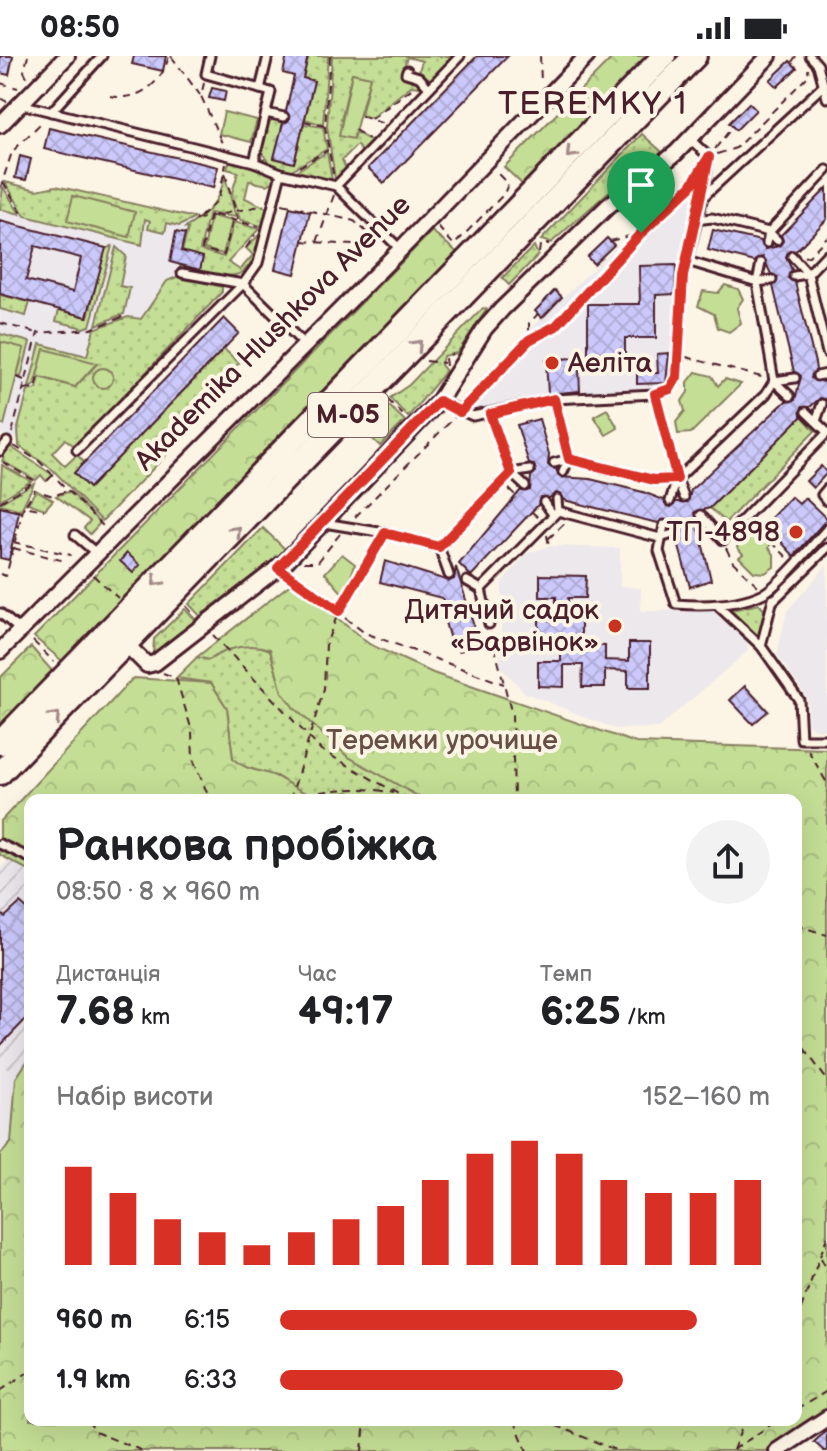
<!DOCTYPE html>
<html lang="uk">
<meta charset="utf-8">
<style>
:root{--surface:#fff;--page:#f2f2f2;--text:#202124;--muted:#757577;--accent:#d93025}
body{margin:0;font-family:"Balsamiq Sans",sans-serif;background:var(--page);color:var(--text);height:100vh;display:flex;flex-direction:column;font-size:30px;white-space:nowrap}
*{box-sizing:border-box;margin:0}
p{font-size:26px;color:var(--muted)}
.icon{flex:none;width:44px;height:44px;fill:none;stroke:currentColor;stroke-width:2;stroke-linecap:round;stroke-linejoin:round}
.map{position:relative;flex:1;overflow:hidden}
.side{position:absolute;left:24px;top:738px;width:778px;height:632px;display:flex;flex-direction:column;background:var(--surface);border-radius:16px;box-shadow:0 8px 32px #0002}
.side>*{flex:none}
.pin{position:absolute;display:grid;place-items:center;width:68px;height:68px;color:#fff;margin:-82px -34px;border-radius:50% 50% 50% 0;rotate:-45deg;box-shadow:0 0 8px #0007}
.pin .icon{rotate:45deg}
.round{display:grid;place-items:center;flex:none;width:84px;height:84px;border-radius:42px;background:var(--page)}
.overview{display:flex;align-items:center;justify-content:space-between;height:136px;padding:0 32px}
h1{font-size:44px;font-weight:800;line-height:60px}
.figures{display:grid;grid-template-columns:repeat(3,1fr);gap:12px;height:136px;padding:8px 32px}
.figures div{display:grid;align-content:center}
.figures b{font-size:40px;font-weight:800}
.figures small{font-size:22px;font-weight:400}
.figures p{font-size:22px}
.chart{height:224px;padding:16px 32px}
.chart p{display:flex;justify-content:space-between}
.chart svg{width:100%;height:144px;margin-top:8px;stroke:var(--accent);stroke-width:6}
ul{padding:0 32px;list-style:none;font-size:26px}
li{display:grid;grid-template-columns:128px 96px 1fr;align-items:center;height:60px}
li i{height:20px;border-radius:10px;background:var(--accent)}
.status{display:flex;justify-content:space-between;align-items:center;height:56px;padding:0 40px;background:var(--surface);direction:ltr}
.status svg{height:22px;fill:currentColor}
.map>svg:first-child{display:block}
.built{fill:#ede8ec}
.industrial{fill:url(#industrial-furrows)}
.grass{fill:url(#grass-dots);stroke:#877e60;stroke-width:2}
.forest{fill:url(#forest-crowns);stroke:#877e60;stroke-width:2}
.park{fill:#c4de95;stroke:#877e60;stroke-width:2}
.building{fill:url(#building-cross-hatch);stroke:#4a1f2b;stroke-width:2;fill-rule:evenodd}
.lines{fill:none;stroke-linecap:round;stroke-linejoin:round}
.service-casing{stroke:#4a1f2b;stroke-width:13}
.minor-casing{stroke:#4a1f2b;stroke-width:20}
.trunk-casing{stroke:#4a1f2b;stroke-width:28}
.path{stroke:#4a1f2b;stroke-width:2;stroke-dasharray:8 6;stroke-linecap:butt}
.service{stroke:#fcf5e5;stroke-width:7}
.minor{stroke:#fcf5e5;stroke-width:14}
.trunk{stroke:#fcf5e5;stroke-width:22}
.oneway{stroke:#a38a88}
.route-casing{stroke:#fff;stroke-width:16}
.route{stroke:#d93025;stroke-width:10}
.poi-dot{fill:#c8321e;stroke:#fcf5e5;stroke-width:3}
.labels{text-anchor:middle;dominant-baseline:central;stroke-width:8;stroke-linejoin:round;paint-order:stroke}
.shield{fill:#fcf5e5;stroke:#7f5f63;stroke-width:2}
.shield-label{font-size:26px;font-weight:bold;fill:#4a1f2b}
.street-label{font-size:28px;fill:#4a1f2b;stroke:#fcf5e5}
.poi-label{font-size:28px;fill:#4a1f2b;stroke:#fcf5e5;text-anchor:end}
.park-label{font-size:28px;fill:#684f46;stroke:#fcf5e5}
.quarter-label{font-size:32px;letter-spacing:2px;fill:#4a1f2b;stroke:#fcf5e5}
</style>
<div class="status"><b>08:50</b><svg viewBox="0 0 49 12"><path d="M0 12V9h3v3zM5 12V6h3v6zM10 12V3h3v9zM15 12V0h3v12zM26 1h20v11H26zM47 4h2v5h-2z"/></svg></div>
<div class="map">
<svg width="827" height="1395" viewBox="0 0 827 1395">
<defs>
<pattern id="industrial-furrows" width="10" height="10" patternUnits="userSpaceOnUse" patternTransform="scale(2)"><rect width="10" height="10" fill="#ede8ec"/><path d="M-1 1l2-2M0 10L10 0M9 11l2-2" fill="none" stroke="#cdc7cb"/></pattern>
<pattern id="grass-dots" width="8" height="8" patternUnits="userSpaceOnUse" patternTransform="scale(2)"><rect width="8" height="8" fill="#c4de95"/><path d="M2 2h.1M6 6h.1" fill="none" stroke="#aabe81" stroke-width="1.8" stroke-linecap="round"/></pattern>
<pattern id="forest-crowns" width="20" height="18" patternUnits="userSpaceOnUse" patternTransform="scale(2)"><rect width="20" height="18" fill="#c4de95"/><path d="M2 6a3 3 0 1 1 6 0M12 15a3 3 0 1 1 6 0" fill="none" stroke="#aabe81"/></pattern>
<pattern id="building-cross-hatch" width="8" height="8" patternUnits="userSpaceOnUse" patternTransform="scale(2)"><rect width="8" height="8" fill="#cbc9fb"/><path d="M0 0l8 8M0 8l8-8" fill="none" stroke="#b0acd7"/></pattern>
</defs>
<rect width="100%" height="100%" fill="#fcf5e5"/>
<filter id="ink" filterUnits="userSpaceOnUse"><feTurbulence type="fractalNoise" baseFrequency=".0125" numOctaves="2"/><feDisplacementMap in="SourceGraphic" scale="16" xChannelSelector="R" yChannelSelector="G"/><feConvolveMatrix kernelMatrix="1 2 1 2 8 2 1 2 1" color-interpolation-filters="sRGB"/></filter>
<g filter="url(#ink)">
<g class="built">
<polygon points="0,124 37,134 56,130 195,162 178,235 27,385 0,378"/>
<polygon points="693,136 681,322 668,339 560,346 478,365 463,360 527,291 526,277 618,189 644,179"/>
<polygon points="549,490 620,492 620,530 641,532 641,555 712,554 747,586 748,595 658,672 615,673 525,637 500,610 502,526 528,497"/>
<polygon points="827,509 827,674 814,673 808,668 807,642 777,598 787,555"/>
<polygon points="0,1007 16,1022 11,1087 0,1099"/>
</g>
<polygon class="industrial" points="9,804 30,815 30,1001 16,1022 0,1007 0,813"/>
<g class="grass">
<polygon points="308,0 328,0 323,69 305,63 314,25 303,22"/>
<polygon points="332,0 454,0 456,1 431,24 419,15 422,5 407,1 402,18 417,23 420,31 411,30 371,62 361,59 370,21 352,17 341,64 353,83 355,76 373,86 362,97 357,89 342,104 347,115 335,123 327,70"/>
<polygon points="273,62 284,63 274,102 294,107 304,68 323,71 327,93 290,115 269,107 261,95 267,68"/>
<polygon points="642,78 662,96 631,119 626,115 615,118 614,131 551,187 541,184"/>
<polygon points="327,96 332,124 295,116"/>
<polygon points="230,103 276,118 275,125 267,129 249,125 245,142 267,152 265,171 240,164 232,137 238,116 227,113"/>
<path d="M225 121 236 161 209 157 200 194 224 201 234 166 259 173 228 206 240 214 253 199 246 192 264 174C247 235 233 220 181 212L179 207 188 173 185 172C208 158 218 147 225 121Z"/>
<polygon points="5,126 37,134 56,130 195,162 179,170 167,167 165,176 148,172 150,165 145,163 142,189 25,160"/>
<polygon points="3,131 20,158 0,153"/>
<polygon points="112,190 90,270 83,272 56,265 59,254 88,261 105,193"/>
<polygon points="534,190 538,199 509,229 502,222"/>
<polygon points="116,191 126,200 120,230 130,232 124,258 96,269"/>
<polygon points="179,220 222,231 222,236 79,387 73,389 65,383 52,397 65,410 77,399 84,406 74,417 89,432 224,293 239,307 235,311 244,319 102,465 53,414 19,390 18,372 28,335 37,333 40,321 75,331 97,308 44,294 34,330 29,331 40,288 87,300 94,273 128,261 141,263 167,225"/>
<polygon points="0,239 30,246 26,260 0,253"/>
<polygon points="483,252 487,253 457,297 443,300 441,309 446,315 408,361 390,342 409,329"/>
<polygon points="0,278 30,286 21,321 17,320 24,292 0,288"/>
<polygon points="385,346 405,365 380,390 360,371"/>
<polygon points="802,360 815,375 726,466 710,452"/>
<polygon points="8,389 53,419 46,425 41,419 36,424 2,405"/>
<polygon points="2,409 31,425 0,444"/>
<polygon points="34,427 21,454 0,448 0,447"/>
<polygon points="36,434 53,444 45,453 28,447"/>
<polygon points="70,435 100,467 90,478 84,472 90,465 56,440"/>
<polygon points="263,472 286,494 200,560 189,548"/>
<polygon points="759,548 766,556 759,584 727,555"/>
<polygon points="185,553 196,564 153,598 154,583"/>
<polygon points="255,588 270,594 282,636 347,700 425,744 367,744 348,736 322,741 298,735 276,720 244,713 233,703 227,652 211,627 176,622 197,601 209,604 224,594"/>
</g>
<g class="forest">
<polygon points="614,0 651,0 523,129 504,111"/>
<polygon points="432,175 459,198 62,605 34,581"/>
<path d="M293 526 369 588 433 617 636 687 827 693V1366L791 1395H0V1099L11 1087 16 1022 30 1001V1364H796V744H425L347 700 294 652 282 636 270 593C248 586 228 591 209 604L197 601Z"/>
<polygon points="31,591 53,616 0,671 0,622"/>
<path d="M133 622 211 627 227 652 233 703C248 716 262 713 279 722 292 729 302 738 318 740 339 744 341 733 367 744H30V815L0 799V766Z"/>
</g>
<g class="park">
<polygon points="352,17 370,21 353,83 339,80"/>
<polygon points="224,56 257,64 251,86 219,78"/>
<polygon points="73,140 135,156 129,181 67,165"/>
<polygon points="211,160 232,165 223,198 204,193"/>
<polygon points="725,229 738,233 743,243 737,252 741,267 729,276 718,272 714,258 698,250 703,235 718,237"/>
<polygon points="1,286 24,292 4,369 0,368"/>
<polygon points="44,293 97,307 75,331 37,320"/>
<circle cx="103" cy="322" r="10"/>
<polygon points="696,316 712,320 718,330 725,323 741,328 691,377 678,378 676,366 685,355 682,345 688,336 688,326"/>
<polygon points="607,353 618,372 606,379 594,360"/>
<polygon points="752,472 771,486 769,492 774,498 774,511 765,517 754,516 739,501 743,498 737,491 738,481"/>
<polygon points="342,498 355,508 345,540 325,517"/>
</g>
<g class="building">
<polygon points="0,0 13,0 9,19 0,17"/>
<polygon points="134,0 166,0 163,15 132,8"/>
<polygon points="287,0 308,0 303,22 314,25 294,107 274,102 283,67 290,62 286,55 294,20 283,17"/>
<polygon points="477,0 508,0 384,127 368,112"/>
<polygon points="790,5 797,12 777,31 770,24"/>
<polygon points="212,32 226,35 224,45 209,42"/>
<polygon points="749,47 756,54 736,74 729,67"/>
<polygon points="49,72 218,111 213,132 44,93"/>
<polygon points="20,100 31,103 26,124 15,122"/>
<polygon points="827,132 827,163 796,195 790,194 786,201 792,214 788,222 795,226 815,307 816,314 811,322 827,327 827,344 820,342 810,351 802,351 801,361 710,452 695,456 711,524 690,531 677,483 679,475 668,464 658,467 637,462 564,444 557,437 549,442 540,441 538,449 471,520 459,508 520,435 530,434 531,420 536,416 534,409 529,408 517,369 539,363 549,398 548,409 556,413 560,421 590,423 643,436 664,444 671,451 676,446 688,446 691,434 786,345 795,344 801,320 794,316 773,230 778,221 771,218 763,201 755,206 708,194 713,174 761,185 765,193 779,190 783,185 781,179"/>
<polygon points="290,151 310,156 295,218 275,213"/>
<path d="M0 165 106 192 87 261 0 238ZM35 190 81 202 73 236 26 224Z"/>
<polygon points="176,176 185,178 181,195 203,201 200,214 170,206"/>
<polygon points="607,182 614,189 594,208 587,201"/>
<polygon points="676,209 675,238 656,239 656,282 625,282 625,313 579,313 580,335 548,338 546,304 588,301 588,248 640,248 639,210"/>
<polygon points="555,234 562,241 542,262 535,255"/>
<polygon points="224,262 239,277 89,432 74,417"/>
<polygon points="669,297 666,327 637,328 637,317 658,317 657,298"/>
<polygon points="821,410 827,417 813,432 806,425"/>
<polygon points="791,441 799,448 805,442 827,463 794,500 765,468"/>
<polygon points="0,451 19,456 9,504 0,502"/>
<polygon points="127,497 140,509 133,517 120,505"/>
<polygon points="385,505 449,525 454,523 456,511 475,574 474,591 459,595 457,589 452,591 443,559 449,558 442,542 380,526"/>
<polygon points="540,519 586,520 585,542 568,542 567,565 581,565 581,589 605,590 605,604 629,605 629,587 650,587 650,632 628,632 628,615 605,614 605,631 582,631 583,609 564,609 564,631 538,630 538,605 561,605 561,586 539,586 539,564 556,564 556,541 540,541"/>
<polygon points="745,630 768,655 753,668 730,644"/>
<polygon points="20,847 30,856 30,959 0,990 0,857 5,861"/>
<polygon points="827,1374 827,1395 824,1395 814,1386"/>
</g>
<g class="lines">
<defs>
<g id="service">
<polyline points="210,0 206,18 271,36 254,106 281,117 336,130 400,193"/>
<polyline points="810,0 818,9 827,42"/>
<polyline points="407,14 406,17 419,21 429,32"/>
<polyline points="260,33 268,0"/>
<polyline points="20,48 254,106"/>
<polyline points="51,56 102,0"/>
<polyline points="266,57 284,61"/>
<polyline points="690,83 709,101 703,141"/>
<polyline points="336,130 460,0"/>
<polyline points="695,164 712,162 769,176 827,114"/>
<polyline points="767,187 769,176 777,184"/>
<polyline points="827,198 808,218 827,297"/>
<polyline points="792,200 808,218"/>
<polyline points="761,207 757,226 772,224"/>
<polyline points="182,217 243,228 258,207 281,117"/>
<polyline points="794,220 808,218"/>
<polyline points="817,320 827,318"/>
<polyline points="774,325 790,340"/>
<polyline points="774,325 795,322"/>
<polyline points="554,343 569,403 654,424 677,423 684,441"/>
<polyline points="439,345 473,360 554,343 655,338 670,333 677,321 683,220 703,141 824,29"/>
<polyline points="806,356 827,376"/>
<polyline points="816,365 822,348"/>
<polyline points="77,394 243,228 305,289"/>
<polyline points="0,395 7,386"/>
<polyline points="554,407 569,403"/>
<polyline points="563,416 569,403"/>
<polyline points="511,417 530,414"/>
<polyline points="511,417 525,430"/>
<polyline points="827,433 822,439 827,445"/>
<polyline points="670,445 677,423 766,338 774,325 757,226 687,205"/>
<polyline points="544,446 552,457"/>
<polyline points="558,455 660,482 673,478"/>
<polyline points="701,459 723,484 827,377"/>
<polyline points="324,467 385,477 439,491 511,417 490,358"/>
<path d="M664 469 659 495 676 548C703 550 738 550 764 537 780 529 813 488 827 473"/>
<polyline points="75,479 96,497"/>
<polyline points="439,491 449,519"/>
<polyline points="467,525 481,533"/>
<polyline points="774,544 827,492"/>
<polyline points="717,549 761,590 799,644 801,683 827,683"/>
<polyline points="0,557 20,574"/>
<polyline points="489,568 481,533 558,455 557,443"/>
<polyline points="761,590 773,543"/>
<polyline points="0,788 30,802"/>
</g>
<g id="minor">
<polyline points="0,69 67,0"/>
<polyline points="126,588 147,609 155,607 285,506 439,345 485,272 502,253 608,150 676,97 769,0"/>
<polyline points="0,595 401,193 587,0"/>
<polyline points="777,1395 827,1362"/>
</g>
<g id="trunk">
<polyline points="0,687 664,0"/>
<polyline points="0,717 695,0"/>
</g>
</defs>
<use href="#service" class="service-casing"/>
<use href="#minor" class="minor-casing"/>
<use href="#trunk" class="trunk-casing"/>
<g class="path">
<polyline points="28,0 24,15 28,23"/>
<polyline points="171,0 200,39"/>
<polyline points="330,0 325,71 333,118"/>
<polyline points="540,0 541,27"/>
<polyline points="792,6 796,0"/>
<polyline points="0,27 18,32"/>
<polyline points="204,27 201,40 222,87"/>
<path d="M110 40C138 46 162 28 169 0"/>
<polyline points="0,42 7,46"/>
<polyline points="361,60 384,68"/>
<polyline points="371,63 414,31"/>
<polyline points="304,65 324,70"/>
<polyline points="355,74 369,83"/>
<polyline points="715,93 733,70"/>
<polyline points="717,98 736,92 809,19 808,13"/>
<polyline points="299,111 328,94"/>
<polyline points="225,117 238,164"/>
<polyline points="3,126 23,159"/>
<polyline points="0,133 12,96 43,65"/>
<polyline points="282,148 354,165 381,188"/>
<polyline points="210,159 202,193 224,199 233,164"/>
<polyline points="215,159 259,171"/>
<polyline points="200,161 218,144 226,108"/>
<polyline points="195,164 264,149"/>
<polyline points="438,171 454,189 504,138 508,128 495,115"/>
<polyline points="303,185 364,190 370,194"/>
<polyline points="610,185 641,177 696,121"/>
<polyline points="317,186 334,139"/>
<polyline points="246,192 255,179"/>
<polyline points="539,197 540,189 549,188"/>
<polyline points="804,201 809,200 827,181"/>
<polyline points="0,267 37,277"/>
<polyline points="530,284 556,270 640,178"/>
<polyline points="686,301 765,322"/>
<polyline points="426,305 444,307"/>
<polyline points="446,310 445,302 452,298"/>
<polyline points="17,321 24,324"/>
<polyline points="24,333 36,332 39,320"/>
<polyline points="387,343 405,361"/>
<polyline points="658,347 675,414"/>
<polyline points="468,348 529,284 529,267 538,258"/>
<polyline points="12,377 38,277 91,273 125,260"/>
<polyline points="14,390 39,405 104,471"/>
<polyline points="47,425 54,418"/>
<polyline points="509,433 516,440"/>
<polyline points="44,437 53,440 69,434"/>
<polyline points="0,446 35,425 1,405"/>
<polyline points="26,448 35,433"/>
<polyline points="0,450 21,456"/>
<polyline points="532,456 540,463"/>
<polyline points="355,461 455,361"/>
<polyline points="749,470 757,472 787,501"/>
<polyline points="547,479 549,490"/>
<polyline points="548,483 564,468"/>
<polyline points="13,486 71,499"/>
<polyline points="13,492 65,505"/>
<polyline points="726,492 733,506 758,530"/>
<polyline points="304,506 318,506 340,478"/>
<polyline points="0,518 6,520 24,450 44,454"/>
<polyline points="93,519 118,542"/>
<polyline points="289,520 365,577 504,628"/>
<polyline points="186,550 195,560"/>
<polyline points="491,577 512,659 514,744"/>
<polyline points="213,579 321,694 409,744"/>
<polyline points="33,585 54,606"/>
<polyline points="163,617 176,622 192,675 193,703 210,744"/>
<polyline points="808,694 827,727"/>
<path d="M279 744C316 736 355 728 393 737"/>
<polyline points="290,744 324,633 326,588 339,555 381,484"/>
<polyline points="796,869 827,879"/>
<polyline points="796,981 827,1024"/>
<polyline points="821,1202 827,1214"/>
<polyline points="796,1266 827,1181"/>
<polyline points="0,1335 30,1315"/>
<polyline points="796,1354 827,1335"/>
<polyline points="88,1364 95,1376 143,1395"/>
<polyline points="514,1364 527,1395"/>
<polyline points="542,1364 618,1395"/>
<polyline points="733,1394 778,1364"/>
<polyline points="733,1394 745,1364"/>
<polyline points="362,1395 365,1364"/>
</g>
<use href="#service" class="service"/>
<use href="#minor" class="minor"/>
<use href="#trunk" class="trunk"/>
</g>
<defs><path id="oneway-chevron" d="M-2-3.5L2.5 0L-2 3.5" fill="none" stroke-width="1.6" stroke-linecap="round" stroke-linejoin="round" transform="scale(2)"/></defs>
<g class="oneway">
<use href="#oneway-chevron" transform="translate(571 97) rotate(134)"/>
<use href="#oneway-chevron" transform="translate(417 289) rotate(-46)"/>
<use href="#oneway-chevron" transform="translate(236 475) rotate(-46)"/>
<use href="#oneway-chevron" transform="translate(157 525) rotate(134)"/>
<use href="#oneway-chevron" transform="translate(55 661) rotate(-46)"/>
</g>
</g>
<g class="lines" filter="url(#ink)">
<defs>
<polygon id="route" points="709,101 683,220 677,321 670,333 655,338 677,423 654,424 569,403 554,343 490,358 511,417 439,491 385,477 339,555 278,512 439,345 460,356 529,284 556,270 641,177 691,130"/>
</defs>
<use href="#route" class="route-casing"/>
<use href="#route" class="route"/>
</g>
<g class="poi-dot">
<circle cx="552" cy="307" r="8"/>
<circle cx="796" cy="476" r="8"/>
<circle cx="615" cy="570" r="8"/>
</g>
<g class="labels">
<rect class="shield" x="308" y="337" width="80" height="44" rx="6"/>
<g class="shield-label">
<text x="348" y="359">М-05</text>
</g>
<g class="street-label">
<text transform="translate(273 277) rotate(-45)">Akademika Hlushkova Avenue</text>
</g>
<g class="poi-label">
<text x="568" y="307" text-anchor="start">Аеліта</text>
<text x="780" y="476">ТП-4898</text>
<text x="599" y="554">Дитячий садок<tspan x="599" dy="32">«Барвінок»</tspan></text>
</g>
<g class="park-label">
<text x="442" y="684">Теремки урочище</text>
</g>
<g class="quarter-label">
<text x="593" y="48">TEREMKY 1</text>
</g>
</g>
</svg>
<div class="pin" style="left:641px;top:177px;background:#1e9e55"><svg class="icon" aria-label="arrive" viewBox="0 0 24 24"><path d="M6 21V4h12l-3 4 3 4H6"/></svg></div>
<section class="side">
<div class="overview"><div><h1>Ранкова пробіжка</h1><p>08:50 · 8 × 960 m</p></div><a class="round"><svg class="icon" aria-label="share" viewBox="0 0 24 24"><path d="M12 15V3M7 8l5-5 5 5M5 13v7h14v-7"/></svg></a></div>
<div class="figures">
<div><p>Дистанція</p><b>7.68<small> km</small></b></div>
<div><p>Час</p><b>49:17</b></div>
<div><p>Темп</p><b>6:25<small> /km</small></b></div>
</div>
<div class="chart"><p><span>Набір висоти</span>152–160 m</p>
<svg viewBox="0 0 160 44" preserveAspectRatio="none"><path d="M5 44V14M15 44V22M25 44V30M35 44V34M45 44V38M55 44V34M65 44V30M75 44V26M85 44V18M95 44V10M105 44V6M115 44V10M125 44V18M135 44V22M145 44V22M155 44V18"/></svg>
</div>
<ul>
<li><b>960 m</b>6:15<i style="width:85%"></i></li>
<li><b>1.9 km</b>6:33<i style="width:70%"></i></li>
</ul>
</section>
</div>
